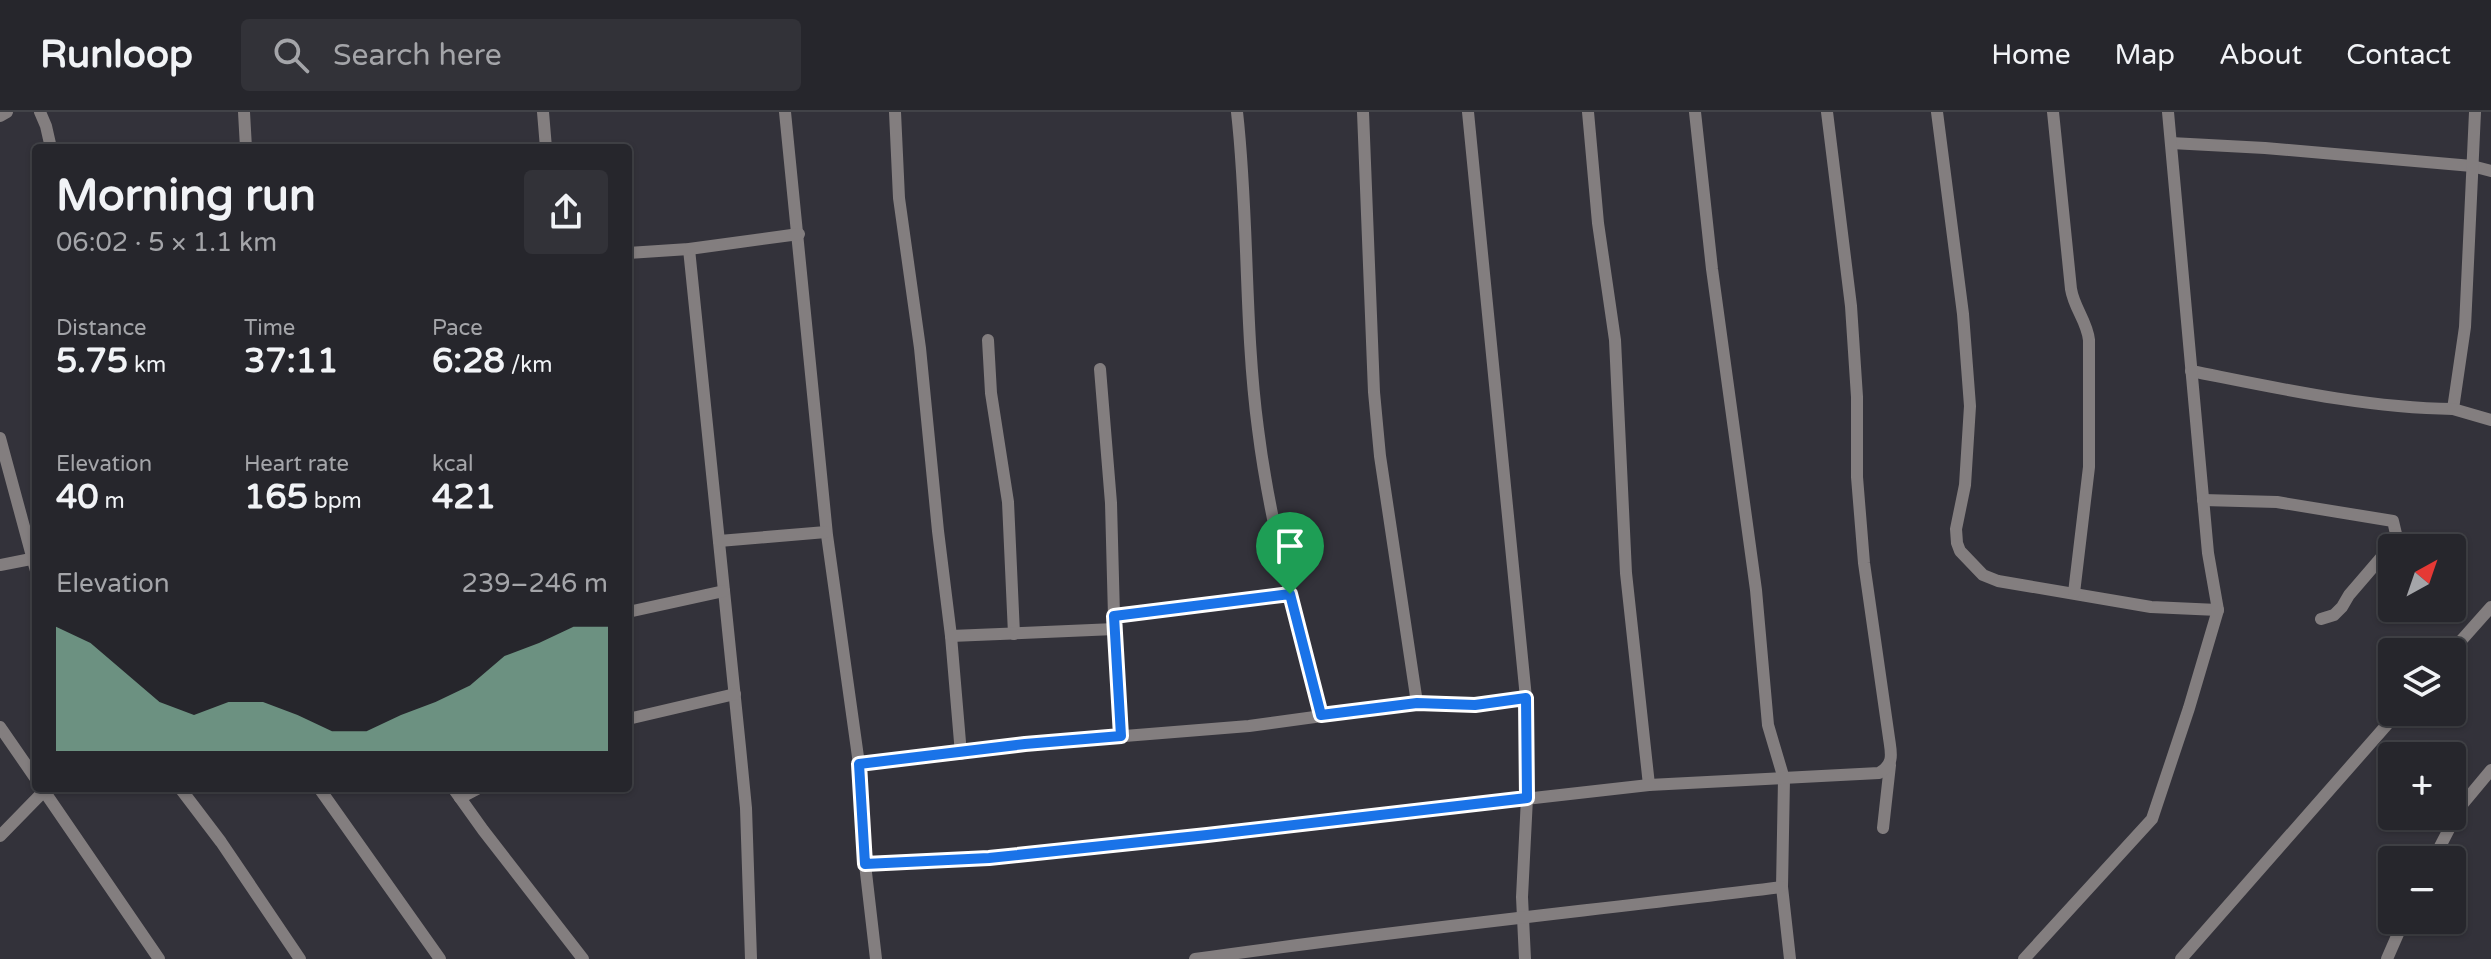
<!DOCTYPE html>
<meta charset="utf-8">
<style>
:root{--surface:#26262c;--page:#323238;--text:#f1f3f6;--muted:#a4a5a9;--line:#424348;--accent:#8abfa5}
body{margin:0;font-family:"Varela Round",sans-serif;background:var(--page);color:var(--text);height:100vh;display:flex;flex-direction:column;font-size:30px;white-space:nowrap}
*{box-sizing:border-box;margin:0}
p{font-size:26px;color:var(--muted)}
.icon{flex:none;width:44px;height:44px;fill:none;stroke:currentColor;stroke-width:2;stroke-linecap:round;stroke-linejoin:round}
.map{position:relative;flex:1;overflow:hidden}
.sheet{position:absolute;left:32px;top:32px;width:600px;height:648px;display:flex;flex-direction:column;background:var(--surface);border-radius:8px;box-shadow:0 2px 6px #0004,0 0 0 2px var(--line)}
.sheet>*{flex:none}
.needle{width:52px;rotate:40deg}
.buttons{position:absolute;left:2378px;top:422px;display:grid;gap:16px}
.buttons a{display:grid;place-items:center;width:88px;height:88px;border-radius:8px;background:var(--surface);box-shadow:0 2px 6px #0004,0 0 0 2px var(--line);font-size:40px}
.pin{position:absolute;display:grid;place-items:center;width:68px;height:68px;color:#fff;margin:-82px -34px;border-radius:50% 50% 50% 0;rotate:-45deg;box-shadow:0 0 8px #0007}
.pin .icon{rotate:45deg}
.round{display:grid;place-items:center;flex:none;width:84px;height:84px;border-radius:8px;background:var(--page)}
.head{display:flex;align-items:center;justify-content:space-between;height:136px;padding:0 24px}
h1{font-size:44px;font-weight:700;line-height:60px}
.metrics{display:grid;grid-template-columns:repeat(3,1fr);gap:12px;height:136px;padding:8px 24px}
.metrics div{display:grid;align-content:center}
.metrics b{font-size:34px;font-weight:700}
.metrics small{font-size:22px;font-weight:400}
.metrics p{font-size:22px}
.chart{height:224px;padding:16px 24px}
.chart p{display:flex;justify-content:space-between}
.chart svg{width:100%;height:144px;margin-top:8px;fill:var(--accent);opacity:.7}
header{display:flex;align-items:center;gap:48px;box-sizing:border-box;height:112px;padding:0 40px;background:var(--surface);border-bottom:2px solid var(--line)}
header strong{font-size:38px}
nav{display:flex;gap:44px;margin-inline-start:auto;font-size:28px}
.search{width:560px;height:72px;background:var(--page);display:flex;align-items:center;gap:20px;box-sizing:border-box;padding:0 28px;border-radius:8px;color:var(--muted);font-size:30px}
.map>svg:first-child{display:block}
.lines{fill:none;stroke-linecap:round;stroke-linejoin:round}
.minor{stroke:#837e7f;stroke-width:12}
.route-casing{stroke:#fff;stroke-width:16}
.route{stroke:#1a73e8;stroke-width:10}
</style>
<header>
<strong>Runloop</strong>
<div class="search"><svg class="icon" aria-label="search" viewBox="0 0 24 24"><circle cx="10" cy="10" r="6"/><path d="M15 15l6 6"/></svg>Search here</div>
<nav><a>Home</a><a>Map</a><a>About</a><a>Contact</a></nav>
</header>
<div class="map">
<svg width="2491" height="847" viewBox="0 0 2491 847">
<rect width="100%" height="100%" fill="#33323a"/>
<g class="lines">
<g class="minor">
<polyline points="40,0 46,14 51,36"/>
<polyline points="244,0 246,36"/>
<polyline points="543,0 546,36"/>
<polyline points="785,0 827,423 859,652 865,752 876,847"/>
<polyline points="895,0 899,86 920,236 938,419 951,524 961,642"/>
<path d="M1237 0C1249 105 1244 212 1258 317 1270 414 1297 509 1321 603"/>
<polyline points="1363,0 1374,280 1380,344 1417,591"/>
<polyline points="1468,0 1526,586 1527,686 1522,785 1525,847"/>
<polyline points="1588,0 1598,111 1615,228 1626,461 1649,673"/>
<polyline points="1695,0 1712,157 1756,478 1768,613 1784,667 1782,775 1790,847"/>
<polyline points="1937,0 1963,202 1970,294 1965,373 1956,417 1957,431 1960,439 1983,463 1998,469 2151,495 2218,498"/>
<path d="M2053 0 2071 177C2074 196 2087 209 2089 228V355L2074 481"/>
<polyline points="0,4 7,0"/>
<polyline points="2171,31 2265,36 2472,54 2491,59"/>
<polyline points="689,137 740,635 746,696 751,847"/>
<polyline points="628,141 689,137 799,122"/>
<polyline points="988,228 991,281 1008,390 1014,522"/>
<polyline points="1100,257 1111,391 1114,504 1290,482"/>
<path d="M2191 259C2277 276 2366 296 2453 297L2465 215 2475 0"/>
<polyline points="2453,297 2491,308"/>
<polyline points="0,326 36,459"/>
<polyline points="2203,388 2277,390 2393,409 2397,426 2392,433 2349,483 2342,495 2334,503 2321,507"/>
<polyline points="719,429 826,420"/>
<polyline points="0,453 36,446"/>
<polyline points="628,500 724,479"/>
<polyline points="1114,512 1121,624"/>
<polyline points="951,524 1115,517"/>
<polyline points="2451,540 2491,495"/>
<polyline points="628,607 735,582"/>
<polyline points="0,615 36,667"/>
<polyline points="859,652 1025,632 1249,614 1417,591 1475,593 1526,586"/>
<polyline points="42,676 159,847"/>
<polyline points="180,676 221,730 300,847"/>
<polyline points="319,676 440,847"/>
<polyline points="453,676 483,718 583,847"/>
<polyline points="460,686 479,676"/>
<polyline points="1883,716 1890,653"/>
<polyline points="0,724 44,679"/>
<polyline points="2433,748 2461,694 2491,658"/>
<path d="M865 752 989 746 1207 723 1649 673 1879 661C1895 652 1891 641 1889 626L1864 451 1857 365V285L1851 194 1827 0"/>
<path d="M1195 847C1390 819 1587 799 1782 775"/>
<polyline points="2024,847 2152,707 2189,596 2218,498 2208,441 2168,0"/>
<polyline points="2181,847 2398,600"/>
<polyline points="2387,847 2404,808"/>
</g>
</g>
<g class="lines">
<defs>
<polygon id="route" points="1290,482 1321,603 1417,591 1475,593 1526,586 1527,686 1207,723 989,746 865,752 859,652 1025,632 1121,624 1114,504"/>
</defs>
<use href="#route" class="route-casing"/>
<use href="#route" class="route"/>
</g>
</svg>
<div class="buttons">
<a><svg class="needle" viewBox="-14 -14 28 28"><path d="M0-13l5 13h-10z" fill="#e53935"/><path d="M0 13l5-13h-10z" fill="#a4a5a9"/></svg></a>
<a><svg class="icon" aria-label="layers" viewBox="0 0 24 24"><path d="M12 4l9 5-9 5-9-5zM3 14l9 5 9-5"/></svg></a>
<a>+</a>
<a>−</a>
</div>
<div class="pin" style="left:1290px;top:482px;background:#1e9e55"><svg class="icon" aria-label="arrive" viewBox="0 0 24 24"><path d="M6 21V4h12l-3 4 3 4H6"/></svg></div>
<section class="sheet">
<div class="head"><div><h1>Morning run</h1><p>06:02 · 5 × 1.1 km</p></div><a class="round"><svg class="icon" aria-label="share" viewBox="0 0 24 24"><path d="M12 15V3M7 8l5-5 5 5M5 13v7h14v-7"/></svg></a></div>
<div class="metrics">
<div><p>Distance</p><b>5.75<small> km</small></b></div>
<div><p>Time</p><b>37:11</b></div>
<div><p>Pace</p><b>6:28<small> /km</small></b></div>
</div>
<div class="metrics">
<div><p>Elevation</p><b>40<small> m</small></b></div>
<div><p>Heart rate</p><b>165<small> bpm</small></b></div>
<div><p>kcal</p><b>421</b></div>
</div>
<div class="chart"><p><span>Elevation</span>239–246 m</p>
<svg viewBox="0 0 160 44" preserveAspectRatio="none"><path d="M0 44V6L10 11L20 20L30 29L40 33L50 29L60 29L70 33L80 38L90 38L100 33L110 29L120 24L130 15L140 11L150 6L160 6V44z"/></svg>
</div>
</section>
</div>
